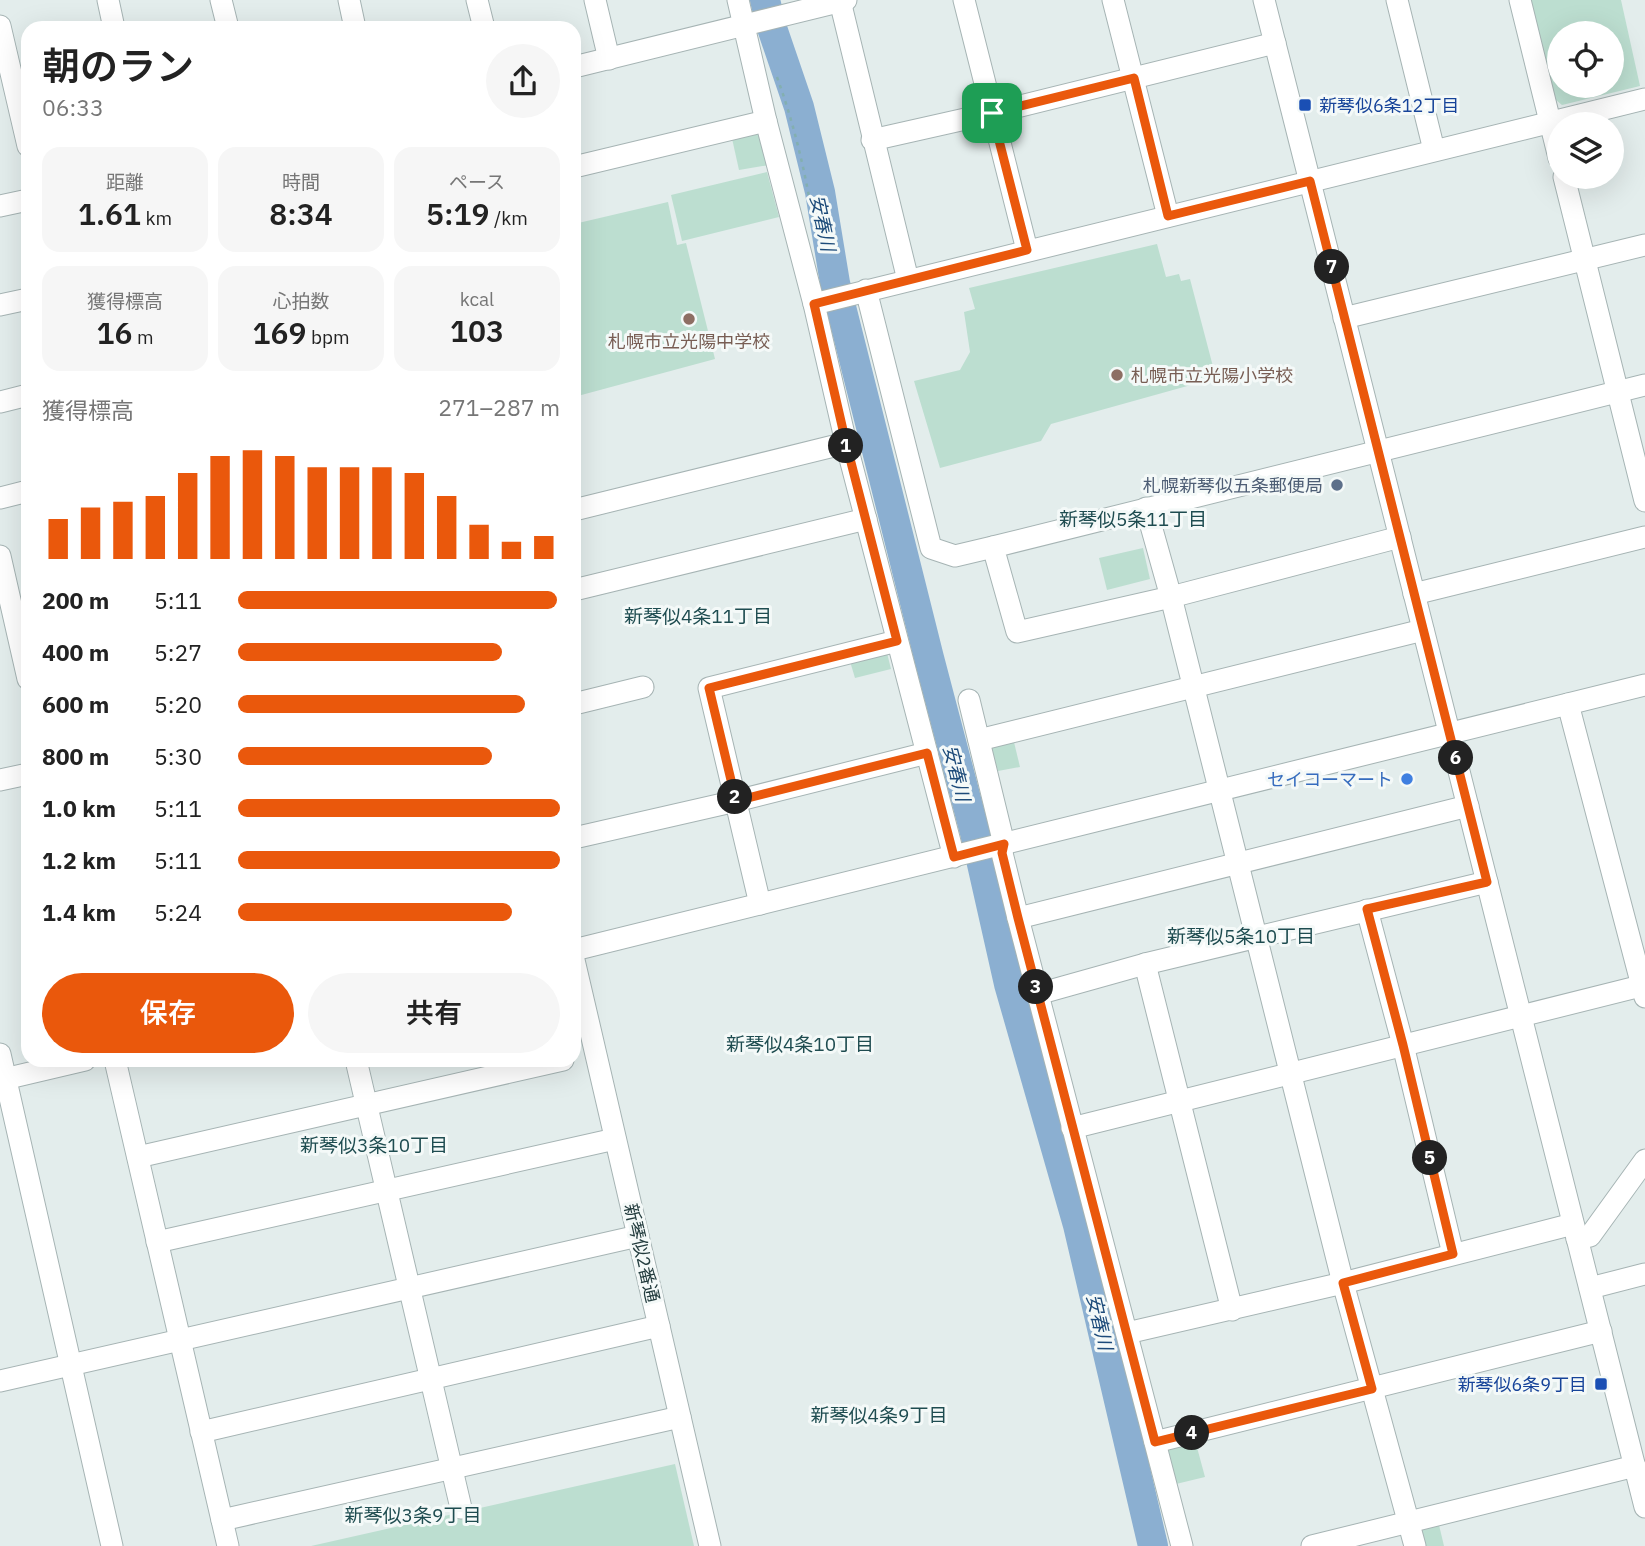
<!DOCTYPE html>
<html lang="ja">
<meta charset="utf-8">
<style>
:root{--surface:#fff;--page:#f6f6f6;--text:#222;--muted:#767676;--accent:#ea580c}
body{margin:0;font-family:"IBM Plex Sans","Noto Sans JP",sans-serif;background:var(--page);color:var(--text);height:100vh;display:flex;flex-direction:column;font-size:26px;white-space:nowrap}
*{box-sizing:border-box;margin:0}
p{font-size:23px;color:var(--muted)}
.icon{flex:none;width:38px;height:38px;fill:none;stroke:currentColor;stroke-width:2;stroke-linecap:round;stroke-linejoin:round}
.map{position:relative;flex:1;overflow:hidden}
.drawer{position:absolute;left:21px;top:21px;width:560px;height:1046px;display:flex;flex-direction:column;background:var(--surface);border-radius:21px;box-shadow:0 7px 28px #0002}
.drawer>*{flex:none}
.buttons{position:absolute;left:1547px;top:21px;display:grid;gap:14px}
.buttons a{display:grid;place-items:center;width:77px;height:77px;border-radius:50%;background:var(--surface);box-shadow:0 7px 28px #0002;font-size:35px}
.pin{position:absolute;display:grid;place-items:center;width:60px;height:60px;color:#fff;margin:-30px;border-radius:14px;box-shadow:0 4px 10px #0006}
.km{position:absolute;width:35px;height:35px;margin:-18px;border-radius:50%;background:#222;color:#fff;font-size:19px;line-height:35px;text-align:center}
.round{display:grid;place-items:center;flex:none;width:74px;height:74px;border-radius:37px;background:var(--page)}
.overview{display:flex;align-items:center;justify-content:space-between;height:119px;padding:0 21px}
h1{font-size:38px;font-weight:600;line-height:52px}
.metrics{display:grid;grid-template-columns:repeat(3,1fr);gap:10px;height:119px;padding:7px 21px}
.metrics div{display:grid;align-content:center;border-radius:18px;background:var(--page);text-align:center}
.metrics b{font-size:30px;font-weight:600}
.metrics small{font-size:19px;font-weight:400}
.metrics p{font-size:19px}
.chart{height:196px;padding:14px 21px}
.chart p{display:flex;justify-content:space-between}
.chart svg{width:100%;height:126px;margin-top:7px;stroke:var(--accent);stroke-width:6}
.primary-button{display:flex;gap:14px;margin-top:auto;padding:14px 21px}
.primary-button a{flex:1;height:80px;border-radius:42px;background:var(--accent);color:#fff;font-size:28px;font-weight:600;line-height:80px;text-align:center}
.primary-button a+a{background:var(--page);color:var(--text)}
ul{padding:0 21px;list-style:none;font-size:23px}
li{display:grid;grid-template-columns:112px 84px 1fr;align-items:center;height:52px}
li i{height:18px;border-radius:9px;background:var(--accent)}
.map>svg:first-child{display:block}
.green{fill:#bcded0;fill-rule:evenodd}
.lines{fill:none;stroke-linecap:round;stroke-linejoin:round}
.river{stroke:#8bafd1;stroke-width:30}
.minor-casing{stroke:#a6b4b4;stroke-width:23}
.path{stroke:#83afb0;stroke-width:2.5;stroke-dasharray:3.5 5;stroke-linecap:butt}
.minor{stroke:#fff;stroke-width:21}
.route-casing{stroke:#fff;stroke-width:14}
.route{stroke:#ea580c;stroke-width:9}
.transit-dot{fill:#1a4fb4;stroke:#f4f9f8;stroke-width:2.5}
.education-dot{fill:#8d6e63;stroke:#f4f9f8;stroke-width:2.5}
.service-dot{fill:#5c6f8a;stroke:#f4f9f8;stroke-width:2.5}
.shop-dot{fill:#3f7fe0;stroke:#f4f9f8;stroke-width:2.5}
.labels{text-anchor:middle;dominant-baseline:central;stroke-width:6;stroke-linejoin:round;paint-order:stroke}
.transit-label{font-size:18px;fill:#164399;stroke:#f4f9f8;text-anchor:start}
.education-label{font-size:18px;fill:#785e54;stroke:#f4f9f8}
.service-label{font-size:18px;fill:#4e5e75;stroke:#f4f9f8;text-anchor:end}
.shop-label{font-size:18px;fill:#366cbe;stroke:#f4f9f8;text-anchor:end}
.street-label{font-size:18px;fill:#233c3e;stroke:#f4f9f8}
.water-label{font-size:19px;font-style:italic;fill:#1d4b7a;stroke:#f4f9f8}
.neighbourhood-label{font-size:19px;fill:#1e4c50;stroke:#f4f9f8}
</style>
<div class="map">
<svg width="1645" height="1546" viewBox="0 0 1645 1546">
<rect width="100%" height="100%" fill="#e3edec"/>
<g class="green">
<path d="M1531 0H1621L1640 86 1562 105 1556 100ZM1559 33H1612V86H1559Z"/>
<polygon points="760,128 769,165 739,170 731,134"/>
<polygon points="767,172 779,217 682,241 671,195"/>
<polygon points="668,202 677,245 686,243 715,359 574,397 574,224"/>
<polygon points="1157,244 1166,277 1179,274 1181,281 1190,279 1216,378 1051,424 1041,441 940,468 914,381 960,370 970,352 964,312 975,309 969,288"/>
<polygon points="1143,548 1150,579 1107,590 1099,558"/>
<polygon points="886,649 891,669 855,678 849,658"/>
<polygon points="1013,738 1020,767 998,771 990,744"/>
<polygon points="1195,1440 1205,1477 1176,1484 1166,1447"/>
<polygon points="675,1464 694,1546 311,1546"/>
<polygon points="1439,1525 1444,1546 1420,1546 1416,1531"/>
</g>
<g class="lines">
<polyline class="river" points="765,0 772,28 799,107 820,192 835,283 929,658 975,833 1009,984 1078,1225 1153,1546"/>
<defs>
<g id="minor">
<polyline points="108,0 114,28"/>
<polyline points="221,0 228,28"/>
<polyline points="349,0 355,28"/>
<polyline points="477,0 484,28"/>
<polyline points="595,0 609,59"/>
<polyline points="738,0 766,121 814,304 846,443 954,857"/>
<polyline points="964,0 1027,250"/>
<polyline points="1113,0 1168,216"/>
<polyline points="1264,0 1645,1507"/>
<polyline points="1397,0 1434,150"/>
<polyline points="1520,0 1559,158"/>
<polyline points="840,1 908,280"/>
<polyline points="0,26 28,146"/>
<polyline points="574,67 846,0"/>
<polyline points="872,140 992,113 1275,43"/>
<polyline points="574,167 766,121"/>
<polyline points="1564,177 1645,501"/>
<polyline points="0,206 28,200"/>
<polyline points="866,290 931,548 955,556 993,547"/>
<polyline points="814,304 1645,99"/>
<polyline points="0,305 28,299"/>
<polyline points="1344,318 1645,245"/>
<polyline points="0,402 28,395"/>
<polyline points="0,498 28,491"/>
<polyline points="1146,508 1171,597 1343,1283 1415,1546"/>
<polyline points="574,510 846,443"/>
<polyline points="1400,537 1171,597 1017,632 993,547 1645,385"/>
<polyline points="0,556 28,679"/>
<polyline points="574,590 866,519"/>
<polyline points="1414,594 1645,537"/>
<polyline points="969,700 1004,844 1002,853 1018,918 1182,1546"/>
<polyline points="574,704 643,687"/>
<polyline points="1568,704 1645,997"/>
<polyline points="979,740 1423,630"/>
<polyline points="0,780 28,774"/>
<polyline points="574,838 736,801 927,753"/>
<polyline points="760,904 709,688 897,641"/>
<polyline points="1367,910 1403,1045 1453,1254"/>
<polyline points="1018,918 1468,806"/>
<polyline points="574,950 1645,685"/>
<polyline points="574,960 710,1546"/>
<polyline points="1145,964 1232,1310"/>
<polyline points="1038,994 1145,964 1487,882"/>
<polyline points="0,1054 112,1546"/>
<polyline points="115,1060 228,1546"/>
<polyline points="356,1060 461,1508"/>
<polyline points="0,1080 85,1060"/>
<polyline points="1072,1128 1645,985"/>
<polyline points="138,1157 563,1060"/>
<polyline points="1577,1239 1590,1236 1645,1160"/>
<polyline points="157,1242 615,1139"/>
<polyline points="1590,1288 1645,1274"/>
<polyline points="1127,1333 1343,1283 1573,1224"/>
<polyline points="0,1381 638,1236"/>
<polyline points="201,1432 659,1326"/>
<polyline points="1155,1442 1601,1331"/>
<polyline points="222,1520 680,1417"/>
<polyline points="1312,1546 1635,1466"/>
</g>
</defs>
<use href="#minor" class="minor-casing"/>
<path class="path" d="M777 77C794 124 805 170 813 220"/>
<use href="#minor" class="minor"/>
</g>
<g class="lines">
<defs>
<polygon id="route" points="1134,78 1168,216 1310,181 1487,882 1367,909 1403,1045 1453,1254 1343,1283 1372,1389 1155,1442 1018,918 1002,853 1004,844 954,857 927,753 736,801 709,688 897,641 846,443 814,304 1027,250 992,113"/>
</defs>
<use href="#route" class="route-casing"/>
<use href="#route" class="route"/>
</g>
<g class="transit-dot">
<rect x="1298" y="98" width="14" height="14" rx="3.5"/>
<rect x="1594" y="1377" width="14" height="14" rx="3.5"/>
</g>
<g class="education-dot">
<circle cx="689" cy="319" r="7"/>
<circle cx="1117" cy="375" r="7"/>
</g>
<circle class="service-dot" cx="1337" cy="485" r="7"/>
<circle class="shop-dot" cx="1407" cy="779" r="7"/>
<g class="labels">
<g class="transit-label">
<text x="1319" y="105">新琴似6条12丁目</text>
<text x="1587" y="1384" text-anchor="end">新琴似6条9丁目</text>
</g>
<g class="education-label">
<text x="689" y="341">札幌市立光陽中学校</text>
<text x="1131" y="375" text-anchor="start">札幌市立光陽小学校</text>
</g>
<g class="service-label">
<text x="1323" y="485">札幌新琴似五条郵便局</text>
</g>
<g class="shop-label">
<text x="1393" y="779">セイコーマート</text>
</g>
<g class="street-label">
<text transform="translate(642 1253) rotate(77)">新琴似2番通</text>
</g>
<g class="water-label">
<text transform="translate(823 223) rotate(78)">安春川</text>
<text transform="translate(957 773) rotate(76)">安春川</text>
<text transform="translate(1100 1322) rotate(77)">安春川</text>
</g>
<g class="neighbourhood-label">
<text x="1133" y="519">新琴似5条11丁目</text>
<text x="698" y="616">新琴似4条11丁目</text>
<text x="1241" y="936">新琴似5条10丁目</text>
<text x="800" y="1044">新琴似4条10丁目</text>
<text x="374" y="1145">新琴似3条10丁目</text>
<text x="879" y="1415">新琴似4条9丁目</text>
<text x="413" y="1515">新琴似3条9丁目</text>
</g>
</g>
</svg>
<div class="buttons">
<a><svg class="icon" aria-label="locate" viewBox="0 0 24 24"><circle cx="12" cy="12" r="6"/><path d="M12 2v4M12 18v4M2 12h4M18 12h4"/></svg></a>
<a><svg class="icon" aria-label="layers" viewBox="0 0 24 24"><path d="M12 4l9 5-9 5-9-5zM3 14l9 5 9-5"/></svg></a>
</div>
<div class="pin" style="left:992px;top:113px;background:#1e9e55"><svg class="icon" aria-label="arrive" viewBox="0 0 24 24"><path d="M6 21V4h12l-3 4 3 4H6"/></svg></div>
<b class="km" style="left:846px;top:446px">1</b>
<b class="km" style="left:735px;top:797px">2</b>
<b class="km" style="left:1036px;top:987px">3</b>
<b class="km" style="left:1192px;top:1433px">4</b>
<b class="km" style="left:1430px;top:1158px">5</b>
<b class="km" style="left:1456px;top:758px">6</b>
<b class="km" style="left:1332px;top:267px">7</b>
<section class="drawer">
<div class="overview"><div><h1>朝のラン</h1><p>06:33</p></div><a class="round"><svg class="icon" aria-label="share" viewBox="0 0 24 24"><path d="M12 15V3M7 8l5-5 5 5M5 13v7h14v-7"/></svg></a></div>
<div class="metrics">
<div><p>距離</p><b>1.61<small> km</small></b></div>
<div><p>時間</p><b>8:34</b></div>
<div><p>ペース</p><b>5:19<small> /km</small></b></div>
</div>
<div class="metrics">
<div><p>獲得標高</p><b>16<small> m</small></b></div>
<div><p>心拍数</p><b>169<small> bpm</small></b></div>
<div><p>kcal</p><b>103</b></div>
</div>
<div class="chart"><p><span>獲得標高</span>271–287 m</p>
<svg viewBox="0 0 160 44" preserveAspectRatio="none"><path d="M5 44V30M15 44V26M25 44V24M35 44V22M45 44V14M55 44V8M65 44V6M75 44V8M85 44V12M95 44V12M105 44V12M115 44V14M125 44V22M135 44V32M145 44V38M155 44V36"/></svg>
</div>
<ul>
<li><b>200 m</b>5:11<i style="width:99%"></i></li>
<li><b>400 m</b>5:27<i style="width:82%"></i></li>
<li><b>600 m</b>5:20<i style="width:89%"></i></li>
<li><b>800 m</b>5:30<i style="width:79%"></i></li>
<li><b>1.0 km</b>5:11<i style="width:100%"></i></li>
<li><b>1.2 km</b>5:11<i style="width:100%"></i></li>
<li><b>1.4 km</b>5:24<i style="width:85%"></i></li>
</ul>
<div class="primary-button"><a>保存</a><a>共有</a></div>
</section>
</div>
